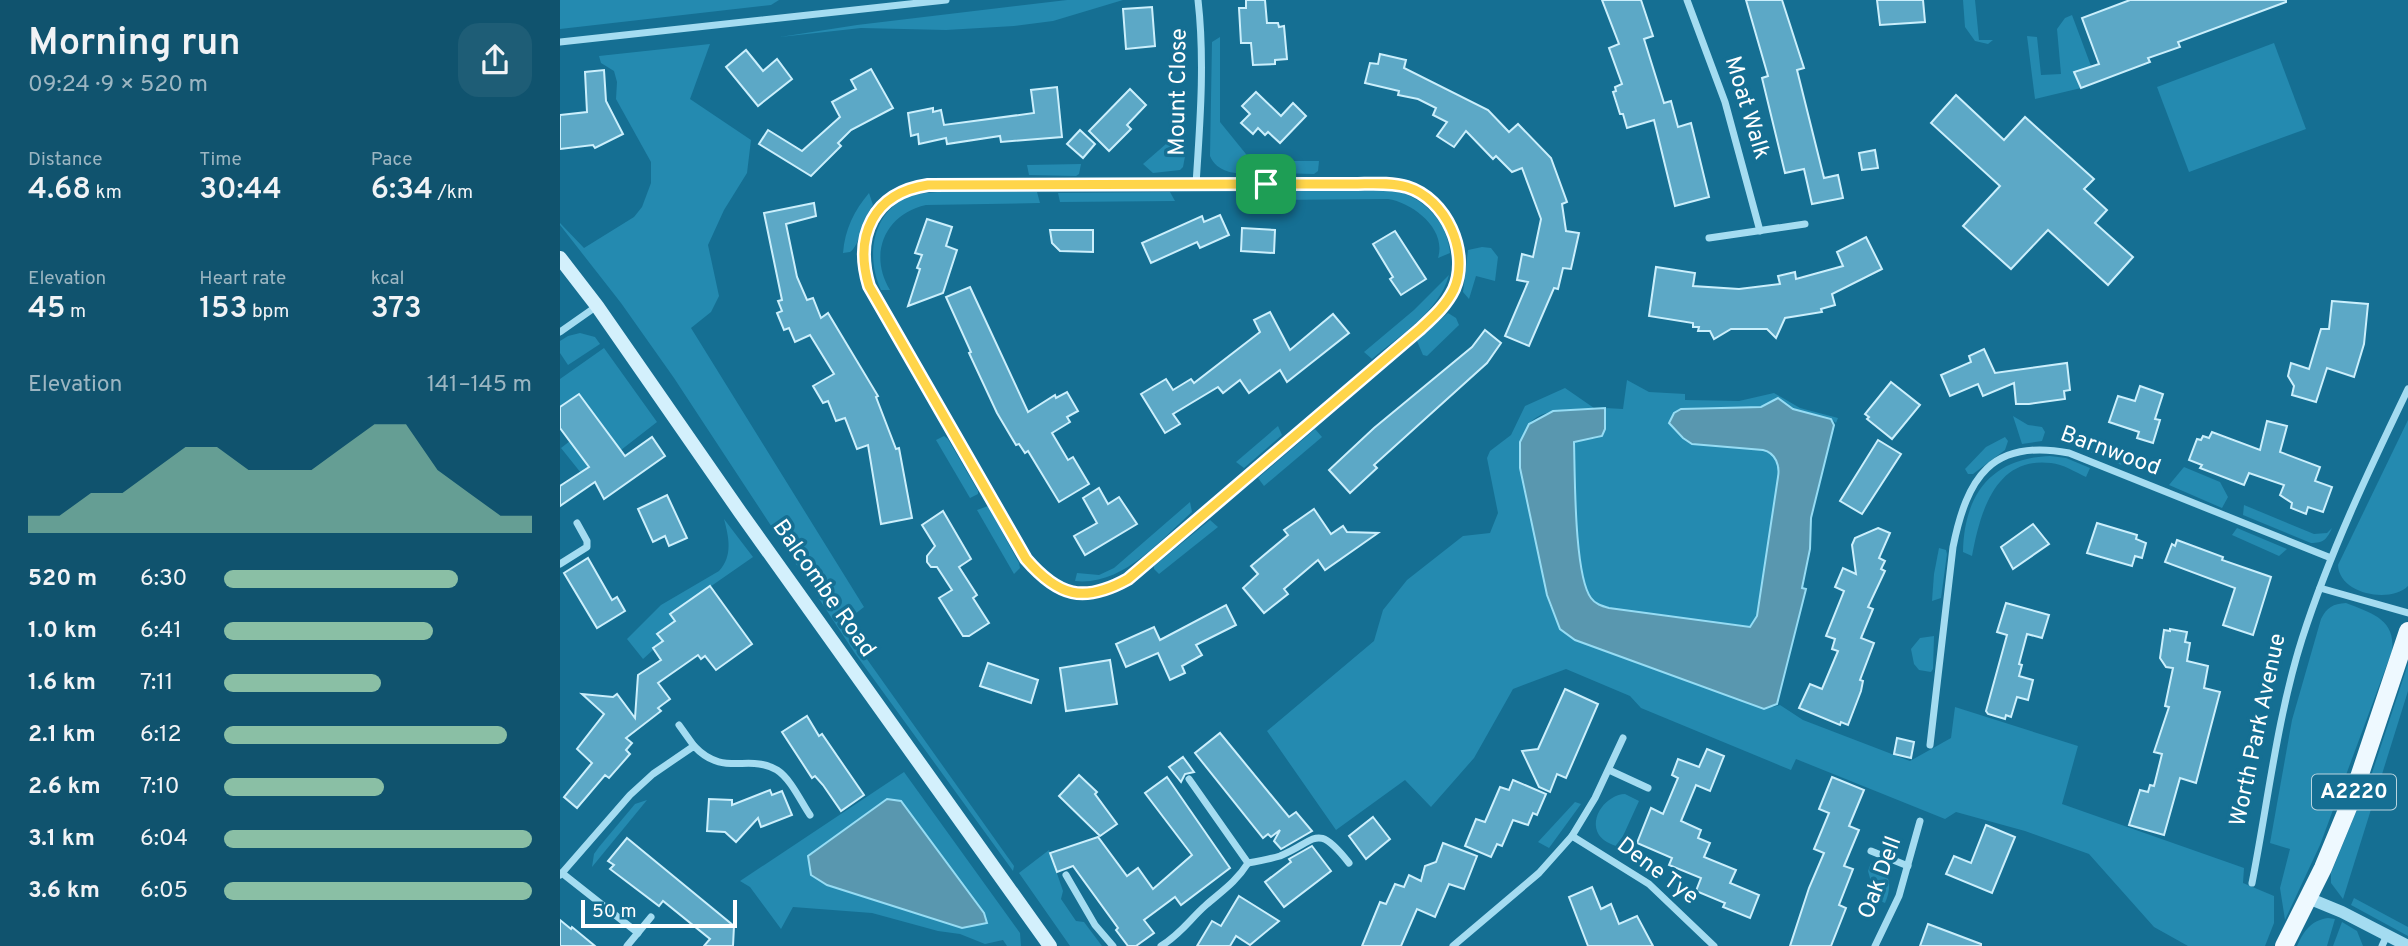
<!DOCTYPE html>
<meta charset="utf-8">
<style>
:root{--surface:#10536e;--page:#1e5d76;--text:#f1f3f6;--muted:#9cb6c2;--accent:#8abfa5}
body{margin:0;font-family:Overpass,sans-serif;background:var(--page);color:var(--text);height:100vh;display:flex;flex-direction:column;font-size:26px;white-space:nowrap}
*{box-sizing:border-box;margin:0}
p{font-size:23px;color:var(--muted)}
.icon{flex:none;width:38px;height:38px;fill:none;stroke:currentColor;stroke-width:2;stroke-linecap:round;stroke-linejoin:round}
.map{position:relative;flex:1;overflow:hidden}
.side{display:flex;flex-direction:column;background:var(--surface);width:560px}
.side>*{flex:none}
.scale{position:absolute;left:21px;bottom:18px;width:156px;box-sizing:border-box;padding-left:7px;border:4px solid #fff;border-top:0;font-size:19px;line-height:24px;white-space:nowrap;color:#fff;-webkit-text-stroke:5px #156f93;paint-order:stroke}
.pin{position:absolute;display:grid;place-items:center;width:60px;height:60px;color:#fff;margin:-30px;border-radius:14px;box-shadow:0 4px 10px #0006}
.round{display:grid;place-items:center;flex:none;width:74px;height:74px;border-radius:21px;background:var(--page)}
.overview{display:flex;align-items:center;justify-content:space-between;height:119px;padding:0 28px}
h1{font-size:38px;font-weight:600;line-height:52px}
.metrics{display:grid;grid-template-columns:repeat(3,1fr);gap:10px;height:119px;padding:7px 28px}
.metrics div{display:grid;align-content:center}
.metrics b{font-size:30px;font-weight:600}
.metrics small{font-size:19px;font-weight:400}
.metrics p{font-size:19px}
.chart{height:196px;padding:14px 28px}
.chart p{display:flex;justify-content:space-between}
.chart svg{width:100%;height:126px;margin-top:7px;fill:var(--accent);opacity:.7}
ul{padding:0 28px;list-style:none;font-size:23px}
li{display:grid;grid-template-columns:112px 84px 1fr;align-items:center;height:52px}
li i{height:18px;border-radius:9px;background:var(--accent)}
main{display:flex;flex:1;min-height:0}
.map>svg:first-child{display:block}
.green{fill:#248ab0}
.water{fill:#5997af;stroke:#96dcf4;stroke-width:2}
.building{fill:#5ca8c6;stroke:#cbeffc;stroke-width:2}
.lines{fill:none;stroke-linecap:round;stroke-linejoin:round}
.minor{stroke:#a4dcf1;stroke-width:7}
.tertiary{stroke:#a4dcf1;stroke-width:12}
.secondary{stroke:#d3f0fc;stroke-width:14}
.primary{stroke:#eef9ff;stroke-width:18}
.route-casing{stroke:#fff;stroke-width:14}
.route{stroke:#ffd54a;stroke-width:9}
.labels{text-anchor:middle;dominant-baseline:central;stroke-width:7;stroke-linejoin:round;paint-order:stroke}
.shield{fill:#156f93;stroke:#b9d4df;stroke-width:2}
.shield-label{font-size:21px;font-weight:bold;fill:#fff}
.street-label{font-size:23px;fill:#fff;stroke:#156f93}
</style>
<main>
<section class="side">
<div class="overview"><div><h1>Morning run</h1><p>09:24 · 9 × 520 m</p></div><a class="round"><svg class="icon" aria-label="share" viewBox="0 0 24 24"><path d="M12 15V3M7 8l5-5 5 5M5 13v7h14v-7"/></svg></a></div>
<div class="metrics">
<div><p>Distance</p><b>4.68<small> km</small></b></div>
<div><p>Time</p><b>30:44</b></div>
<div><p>Pace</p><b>6:34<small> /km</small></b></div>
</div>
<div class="metrics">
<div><p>Elevation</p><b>45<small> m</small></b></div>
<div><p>Heart rate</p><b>153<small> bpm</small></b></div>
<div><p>kcal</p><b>373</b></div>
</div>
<div class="chart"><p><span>Elevation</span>141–145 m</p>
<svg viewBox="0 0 160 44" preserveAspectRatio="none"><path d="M0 44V38L10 38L20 30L30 30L40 22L50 14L60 14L70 22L80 22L90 22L100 14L110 6L120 6L130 22L140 30L150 38L160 38V44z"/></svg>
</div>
<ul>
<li><b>520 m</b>6:30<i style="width:76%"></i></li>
<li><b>1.0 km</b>6:41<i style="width:68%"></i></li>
<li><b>1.6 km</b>7:11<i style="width:51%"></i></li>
<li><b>2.1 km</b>6:12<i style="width:92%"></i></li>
<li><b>2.6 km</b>7:10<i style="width:52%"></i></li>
<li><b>3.1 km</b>6:04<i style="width:100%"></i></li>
<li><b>3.6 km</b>6:05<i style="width:100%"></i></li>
</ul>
</section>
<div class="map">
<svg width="1848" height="946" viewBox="0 0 1848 946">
<rect width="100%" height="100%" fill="#156f93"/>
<g class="green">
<polygon points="0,0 219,0 211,5 0,29"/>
<polygon points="507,0 563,0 493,21 454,26 386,30 301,28 220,37 297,25"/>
<polygon points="1403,0 1415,0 1419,40 1433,40 1428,44 1415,41 1405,27"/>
<polygon points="1512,15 1531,66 1515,72 1521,88 1475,99 1467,36 1477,37 1481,75 1501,74 1497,29 1505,18"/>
<path d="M660 37V122L690 159 711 162V174C690 173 660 179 650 156L652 42Z"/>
<polygon points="1714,43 1746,129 1629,172 1597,87"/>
<polygon points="150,44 130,99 191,140 187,173 164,210 148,245 159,296 151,312 131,328 304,607 282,624 454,866 453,871 294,652 114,378 61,303 0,225 0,223 24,248 74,217 82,207 91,183 91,162 56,99 57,82 54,71 41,63 39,56"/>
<polygon points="606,144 627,146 623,167 620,170 593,173 583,164"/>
<polygon points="715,161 759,161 758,171 754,174 715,173"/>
<polygon points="521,164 519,174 516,176 469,175 467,165"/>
<path d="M702 190C733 190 763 190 794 190 808 190 824 188 837 191 866 199 888 224 890 253L878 258C887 229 853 203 828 199L702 200Z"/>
<path d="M477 192 480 203 366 205C325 214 308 254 330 290H321C306 258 311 213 348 197 370 188 450 191 477 192Z"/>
<polygon points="610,192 615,201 500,202 498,193"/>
<path d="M309 193 313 205C303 218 300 246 290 252L283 253C285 229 294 211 309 193Z"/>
<polygon points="922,247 931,248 938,257 935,281 916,276 909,299 903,292 908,250"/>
<path d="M889 275C879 312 840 335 812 359L804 352 854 310Z"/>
<polygon points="888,313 896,318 899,325 867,356 863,355 857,341"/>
<polygon points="20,333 35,337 40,344 8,365 0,353 0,341 8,336"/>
<polygon points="44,348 97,422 25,478 1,448 10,441 55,443 19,394 0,407 0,379"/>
<path d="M1067 380 1089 392 1125 394V400L1179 401 1214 393 1240 408 1278 418 1276 423 1271 419 1233 409 1218 398 1201 407 1131 408 1114 413 1116 430 1132 444 1203 450C1216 453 1220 466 1218 477L1197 616 1190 627 1049 608C1042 606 1035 604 1031 598 1014 575 1015 473 1014 441L1038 438 1045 429V408L1063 409Z"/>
<path d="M1005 388 1034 408C986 411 957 408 960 468L989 603 1000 629 1015 640 1213 707 1220 705 1243 720 1350 761 1391 738 1395 707 1518 746 1502 804 1684 868 1683 883 1714 896V923L1705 946H1628L1594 927 1529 854 1465 831 1396 812 1385 819 1236 759 1231 770 1081 708 1070 696 1006 669 953 689 914 758 871 807 845 780 776 830 707 731 814 641 823 610 847 580 903 536 930 533 938 513 927 458 930 451 951 435 965 406Z"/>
<polygon points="1453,416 1468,425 1482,427 1485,432 1482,441 1462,444"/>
<path d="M1848 420V586C1830 604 1779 594 1778 565Z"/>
<polygon points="718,426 722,435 684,468 676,462"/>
<polygon points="755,429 762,437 704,486 698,478"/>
<polygon points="1502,432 1572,457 1569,468 1502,441"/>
<polygon points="384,436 388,439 418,491 418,494 410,498 376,440"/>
<polygon points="1445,437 1448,441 1445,450 1413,474 1408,474 1405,469 1426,447"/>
<path d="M1490 456 1506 458 1530 468 1526 477C1515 472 1503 464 1491 463 1435 456 1420 513 1412 556L1403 552C1404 495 1431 458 1490 456Z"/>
<polygon points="1624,467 1660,482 1668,497 1662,508 1609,485"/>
<path d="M630 502 632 512C599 541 563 586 515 581L517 573 539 575 554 568Z"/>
<path d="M1684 505 1754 534 1767 533 1772 528C1767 539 1764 543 1751 543L1683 515Z"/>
<polygon points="428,506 459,563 460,568 454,574 417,510"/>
<path d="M164 519 193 557 111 614 115 621 98 634 103 641 83 659 67 639 101 605 159 571C173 556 169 538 164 519Z"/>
<polygon points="650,520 658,527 599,574 594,569 594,566"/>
<polygon points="1677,528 1727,549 1719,556 1672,535"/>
<polygon points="1379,548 1386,550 1387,554 1381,598 1372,601 1374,574"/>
<path d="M1786 603C1811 613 1836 619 1832 651L1760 845 1725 920 1720 888 1730 849 1710 843 1732 720 1761 619C1767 607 1773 604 1786 603Z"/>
<polygon points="1374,636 1373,669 1371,672 1359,670 1354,664 1351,649 1360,638"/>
<polygon points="1848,664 1848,691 1783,899 1771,883 1771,873 1812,773"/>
<polygon points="344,772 460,933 461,946 447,946 443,940 425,944 400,934 378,931 312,913 233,907 221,929 190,887 180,881"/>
<path d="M1065 794 1079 801 1058 847C1051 844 1043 841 1039 835 1028 817 1048 794 1065 794Z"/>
<polygon points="87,800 32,867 34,854 39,847 75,804"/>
<polygon points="1015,802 1021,804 989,848 978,842"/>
<polygon points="489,850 503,891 501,899 516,921 524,922 542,946 510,946 459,873"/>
<path d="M1311 863C1330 871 1333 884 1325 903L1316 899 1308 871Z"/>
<polygon points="1794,898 1848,927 1848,936 1791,905"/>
<path d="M1768 918 1775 919 1767 946H1737C1743 932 1751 920 1768 918Z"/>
<polygon points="1782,922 1797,931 1803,946 1773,946"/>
</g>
<g class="water">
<path d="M1218 398 1233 409 1271 419 1274 425 1251 518 1250 549 1242 588 1246 589 1217 704 1204 709 1015 640 1000 629 987 595 960 468V442L969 424 993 411 1045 408V429L1042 436 1014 442C1015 473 1014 575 1031 598 1035 604 1042 606 1049 608L1190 627 1197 616 1218 477C1220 466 1216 453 1203 450L1132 444 1123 438 1109 423 1114 413 1121 409 1201 407Z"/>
<polygon points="327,799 341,801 424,913 427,923 402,928 267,885 251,875 248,856"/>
</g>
<g class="building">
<polygon points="686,0 705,0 707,23 718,23 719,27 724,26 727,59 715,60 715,64 693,65 691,43 681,43 679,8 686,8"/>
<polygon points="1042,0 1081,0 1093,36 1084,39 1104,103 1111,101 1118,127 1131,123 1149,197 1115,206 1094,120 1067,128 1063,114 1060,114 1053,92 1056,91 1055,87 1062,84 1049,48 1059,44"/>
<polygon points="1186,0 1222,0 1244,68 1237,70 1264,178 1278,175 1283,198 1252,204 1244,169 1225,173 1202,78 1208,76"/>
<polygon points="1317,0 1363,0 1365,22 1320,25"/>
<polygon points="1570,0 1726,0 1726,2 1618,42 1620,47 1588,58 1590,62 1521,88 1514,72 1539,64 1522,18"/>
<polygon points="592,7 595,46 566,49 563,9"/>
<polygon points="186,50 203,71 217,59 232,79 198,106 166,67"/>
<polygon points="820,54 846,60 844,68 928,110 949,132 958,124 991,158 1007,202 1002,204 1006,231 1019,233 1011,269 1003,268 998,289 994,288 969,346 945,336 968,282 957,280 962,254 973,257 981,219 962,168 952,172 936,156 933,159 906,131 894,147 877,136 887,122 873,115 876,108 858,99 838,95 839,91 805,83 810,63 818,64"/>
<polygon points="311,69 333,108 291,130 278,143 281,146 251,176 199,144 208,130 242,151 280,117 272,102 296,89 291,80"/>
<polygon points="44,70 46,101 63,134 35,148 33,145 0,149 0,115 27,112 25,72"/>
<polygon points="497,87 502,137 441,142 440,136 387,144 386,138 359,144 358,134 351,136 348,113 373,108 373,112 381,110 384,125 474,113 471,90"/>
<polygon points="570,89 586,105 567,125 571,129 549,151 529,131"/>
<polygon points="696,92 721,116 733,103 746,116 720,143 708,132 705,135 698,128 693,134 681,123 690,114 682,106"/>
<polygon points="1396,95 1444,140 1465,117 1534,179 1524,189 1547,210 1535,223 1573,257 1548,285 1488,230 1451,269 1403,226 1440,186 1371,123"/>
<polygon points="520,130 535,144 523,158 507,144"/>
<polygon points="1315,150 1318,168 1302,170 1299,153"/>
<polygon points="254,203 256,216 226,224 237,277 247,300 253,298 261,318 268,313 318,396 316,397 336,449 339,448 352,518 321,524 308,445 297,449 285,418 276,421 268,401 263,403 253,386 274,374 250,335 235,342 229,328 224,330 217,313 222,311 218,301 222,300 204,213"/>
<polygon points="660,215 669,235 640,248 637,242 591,263 582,243 642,216 644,222"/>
<polygon points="367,219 392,227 386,246 397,250 383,293 348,306 360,269 357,268 362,255 355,253"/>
<polygon points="682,228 715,230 714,253 681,251"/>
<polygon points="490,230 533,230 533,252 500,251 492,243"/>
<polygon points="835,231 866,279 841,295 830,279 833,277 813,244"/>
<polygon points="1306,237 1322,269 1272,294 1275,305 1261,309 1262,312 1225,318 1216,338 1207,329 1171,329 1154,339 1150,331 1138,331 1139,327 1133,327 1133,323 1089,316 1096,267 1135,273 1133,286 1179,289 1220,284 1218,276 1235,272 1236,279 1283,266 1277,252"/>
<polygon points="410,287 468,412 495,395 496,398 507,392 518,411 507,417 510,422 492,433 508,460 513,457 529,484 499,502 468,451 465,453 459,444 456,445 437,413 409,353 411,352 386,297"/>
<polygon points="1772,301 1808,304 1804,344 1794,377 1767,368 1756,402 1732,395 1734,386 1728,376 1731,363 1749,369 1761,329 1769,329"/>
<polygon points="710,312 730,350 773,314 789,333 727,382 720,370 689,393 680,380 663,393 658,387 613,414 620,424 605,433 581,394 606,379 613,390 631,379 634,383 700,332 694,320"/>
<polygon points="925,330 941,343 927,363 814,465 817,468 790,493 769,470 814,428 912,347"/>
<polygon points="1424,349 1435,373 1507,363 1510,390 1504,391 1505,399 1469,404 1456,404 1454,383 1423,396 1418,384 1390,396 1381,375 1411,362 1409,356"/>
<polygon points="1331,382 1360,405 1332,439 1307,419 1309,417 1305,414"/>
<polygon points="1580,386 1603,394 1595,419 1600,420 1593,443 1577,438 1579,432 1549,422 1558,396 1575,401"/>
<polygon points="19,394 65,456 92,437 105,456 44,499 35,482 0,506 0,486 29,467 0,428 0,407"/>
<polygon points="1707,421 1727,426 1720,452 1760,467 1755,481 1772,487 1763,512 1748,507 1746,514 1731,508 1732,503 1720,495 1724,485 1689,473 1684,485 1640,468 1642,465 1629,460 1637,439 1641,440 1643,436 1649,438 1652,432 1700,450"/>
<polygon points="1318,440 1341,454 1302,514 1280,501"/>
<polygon points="539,488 548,504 559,497 577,524 525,555 514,536 537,523 523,498"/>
<polygon points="107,495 127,538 109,546 105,536 93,542 78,509"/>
<polygon points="754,509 771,534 783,526 787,532 818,533 765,570 758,560 724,589 728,594 704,613 683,588 698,574 691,566 728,535 724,530"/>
<polygon points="383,511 411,559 399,567 417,595 413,598 429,623 409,636 403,636 379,598 392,590 377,567 371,567 367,562 367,556 375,546 362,525"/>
<polygon points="1537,523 1577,535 1576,539 1586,543 1582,558 1575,556 1572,566 1527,553"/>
<polygon points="1473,524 1489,544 1453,569 1441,547"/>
<polygon points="1318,528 1330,533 1319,558 1325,561 1321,569 1325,571 1308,607 1313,609 1301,638 1314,643 1300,680 1303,681 1301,691 1288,725 1281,722 1280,725 1239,708 1250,684 1262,689 1278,651 1272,649 1275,639 1266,636 1284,591 1275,587 1283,568 1296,574 1292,545 1295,538"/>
<polygon points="1617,540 1663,557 1662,560 1711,577 1693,635 1663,625 1675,588 1605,562 1612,544 1615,546"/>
<polygon points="28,558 52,600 57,597 65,611 37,628 4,573"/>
<polygon points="150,586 192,644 156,670 145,656 141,659 138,655 98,683 110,699 98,708 101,711 66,738 72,743 66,750 70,754 49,778 45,775 17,808 4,797 32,763 17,749 44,714 22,694 53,697 57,694 75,718 78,675 101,660 93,648 103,641 97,634 115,621 110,614"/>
<polygon points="1446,603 1489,615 1482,638 1467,634 1459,664 1462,665 1459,676 1473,680 1468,700 1457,697 1451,717 1446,715 1445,719 1428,714 1426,711 1447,635 1437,632"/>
<polygon points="666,605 676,625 636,645 642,655 622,666 625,673 610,680 598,653 566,667 556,644 594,627 600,640"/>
<polygon points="1610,629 1627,632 1625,642 1630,643 1627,661 1648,666 1644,688 1660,692 1636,783 1620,778 1604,835 1569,825 1580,790 1588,792 1590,785 1594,786 1602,754 1594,752 1609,707 1605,706 1613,668 1606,667 1600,658 1604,630 1610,631"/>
<polygon points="550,660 557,704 506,711 500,668"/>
<polygon points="428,663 478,680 471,703 420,686"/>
<polygon points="1005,689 1038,704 1006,778 997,774 990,792 979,787 962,751 978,749"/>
<polygon points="247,716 259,736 262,734 304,795 281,811 263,785 255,776 252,778 222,732"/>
<polygon points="660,733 729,817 736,812 752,831 721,849 714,841 720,830 711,837 708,834 703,838 635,753"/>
<polygon points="1337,738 1354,742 1351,758 1334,754"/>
<polygon points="1147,749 1164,756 1150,791 1136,785 1121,821 1141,830 1138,838 1150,843 1144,857 1176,870 1170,883 1199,895 1190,918 1163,907 1165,903 1136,891 1141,878 1109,865 1112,858 1077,843 1091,808 1103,814 1118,778 1112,775 1118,759 1139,767"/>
<polygon points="623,757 634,772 625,774 621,782 609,767"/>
<polygon points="519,775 537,792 535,794 557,824 540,836 499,796"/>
<polygon points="607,777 670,868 621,905 615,897 584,920 594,933 576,946 568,946 556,930 558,928 513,866 497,872 490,853 538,837 567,876 578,868 593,889 632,855 585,793"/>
<polygon points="1272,777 1304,790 1289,826 1299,830 1284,866 1293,869 1279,905 1286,908 1271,946 1230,946 1249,888 1264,853 1254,849 1269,813 1259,809"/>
<polygon points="953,780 986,794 977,815 973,813 968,825 953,820 942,846 937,844 931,857 905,846 916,819 925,822 940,787 949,790"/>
<polygon points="210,790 212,795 222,791 232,815 201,827 198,818 176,842 165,832 147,831 149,799 172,800 172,805"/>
<polygon points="813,817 830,839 806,859 789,836"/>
<polygon points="1426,825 1455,837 1432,893 1386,874 1394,856 1411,863"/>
<polygon points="67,838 174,926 173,946 144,946 150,939 103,901 99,906 50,869 54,865 48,861"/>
<polygon points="883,843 917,856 904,889 889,884 875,917 857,909 841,946 802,946 820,902 826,904 835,884 844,887 849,875 861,881 865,866 876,862"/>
<polygon points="752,846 771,871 724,907 705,882 731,862 729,859"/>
<polygon points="1032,887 1041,909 1051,904 1059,924 1077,916 1093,946 1028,946 1009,897"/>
<polygon points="679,896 719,921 690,945 676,936 670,946 637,946 652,921 661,926"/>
<polygon points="0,920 11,929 12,927 35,946 0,946"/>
<polygon points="1368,924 1421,944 1421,946 1360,946"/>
</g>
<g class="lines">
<g class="minor">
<polyline points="1127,0 1165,102 1200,231"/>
<polyline points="0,42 386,0"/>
<path d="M636 184 846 187C884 203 911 248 894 289 887 306 872 318 859 330L568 579C501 617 475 573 443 520L309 286C294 236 313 193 368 185L636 184C640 123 645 61 638 0"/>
<polyline points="1149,238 1245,224"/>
<polyline points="0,332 37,306"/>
<polyline points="0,564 27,547 27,541 17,523"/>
<polyline points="1760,588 1848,613"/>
<polyline points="119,725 134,746"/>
<path d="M1370 745 1393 547C1407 478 1431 438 1509 453L1771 558"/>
<polyline points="1049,770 1088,788"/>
<polyline points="1012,836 1035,798 1063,738"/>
<polyline points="1311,851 1348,866"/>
<path d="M688 863C699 861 710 859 720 856 757 841 756 821 789 863"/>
<path d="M2 873 70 795 93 774 134 746C164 778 188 753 217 770 231 779 241 802 250 815"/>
<polyline points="0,875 2,873 78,933"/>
<polyline points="506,875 535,925 553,946"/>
<path d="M1692 883C1708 802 1717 718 1742 639 1770 552 1809 470 1848 389"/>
<polyline points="67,946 91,917"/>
<path d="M601 946C622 933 629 920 646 905 662 891 676 882 688 863L629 779"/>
<polyline points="893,946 979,873 1012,836 1089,884 1154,946"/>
<polyline points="1315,946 1339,896 1360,821"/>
<polyline points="1822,946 1827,935"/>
</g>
<polyline class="tertiary" points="1748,898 1782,912 1848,946"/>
<polyline class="secondary" points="0,258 37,306 180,512 490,946"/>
<polyline class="primary" points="1724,946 1763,868 1792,798 1848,631"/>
</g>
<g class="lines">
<defs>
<path id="route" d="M706 184C735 184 764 184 793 184 810 184 830 182 847 187 886 199 910 252 894 289 886 306 872 318 859 330L568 579C523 604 498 596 466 559L309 286C294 236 313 193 368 185Z"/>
</defs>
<use href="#route" class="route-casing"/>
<use href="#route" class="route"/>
</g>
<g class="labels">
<rect class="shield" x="1752" y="774.5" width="84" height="35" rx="5"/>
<g class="shield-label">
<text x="1794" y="792">A2220</text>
</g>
<g class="street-label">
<text transform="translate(619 92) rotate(-89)">Mount Close</text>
<text transform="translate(1186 108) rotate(73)">Moat Walk</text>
<text transform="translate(1550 452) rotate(20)">Barnwood</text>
<text transform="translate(263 589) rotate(55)">Balcombe Road</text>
<text transform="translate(1699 730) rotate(-78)">Worth Park Avenue</text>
<text transform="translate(1097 872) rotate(37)">Dene Tye</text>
<text transform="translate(1321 878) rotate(-70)">Oak Dell</text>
</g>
</g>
</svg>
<div class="scale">50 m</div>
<div class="pin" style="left:706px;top:184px;background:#1e9e55"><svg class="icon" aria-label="arrive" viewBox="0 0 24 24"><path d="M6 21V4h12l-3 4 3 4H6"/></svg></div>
</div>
</main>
